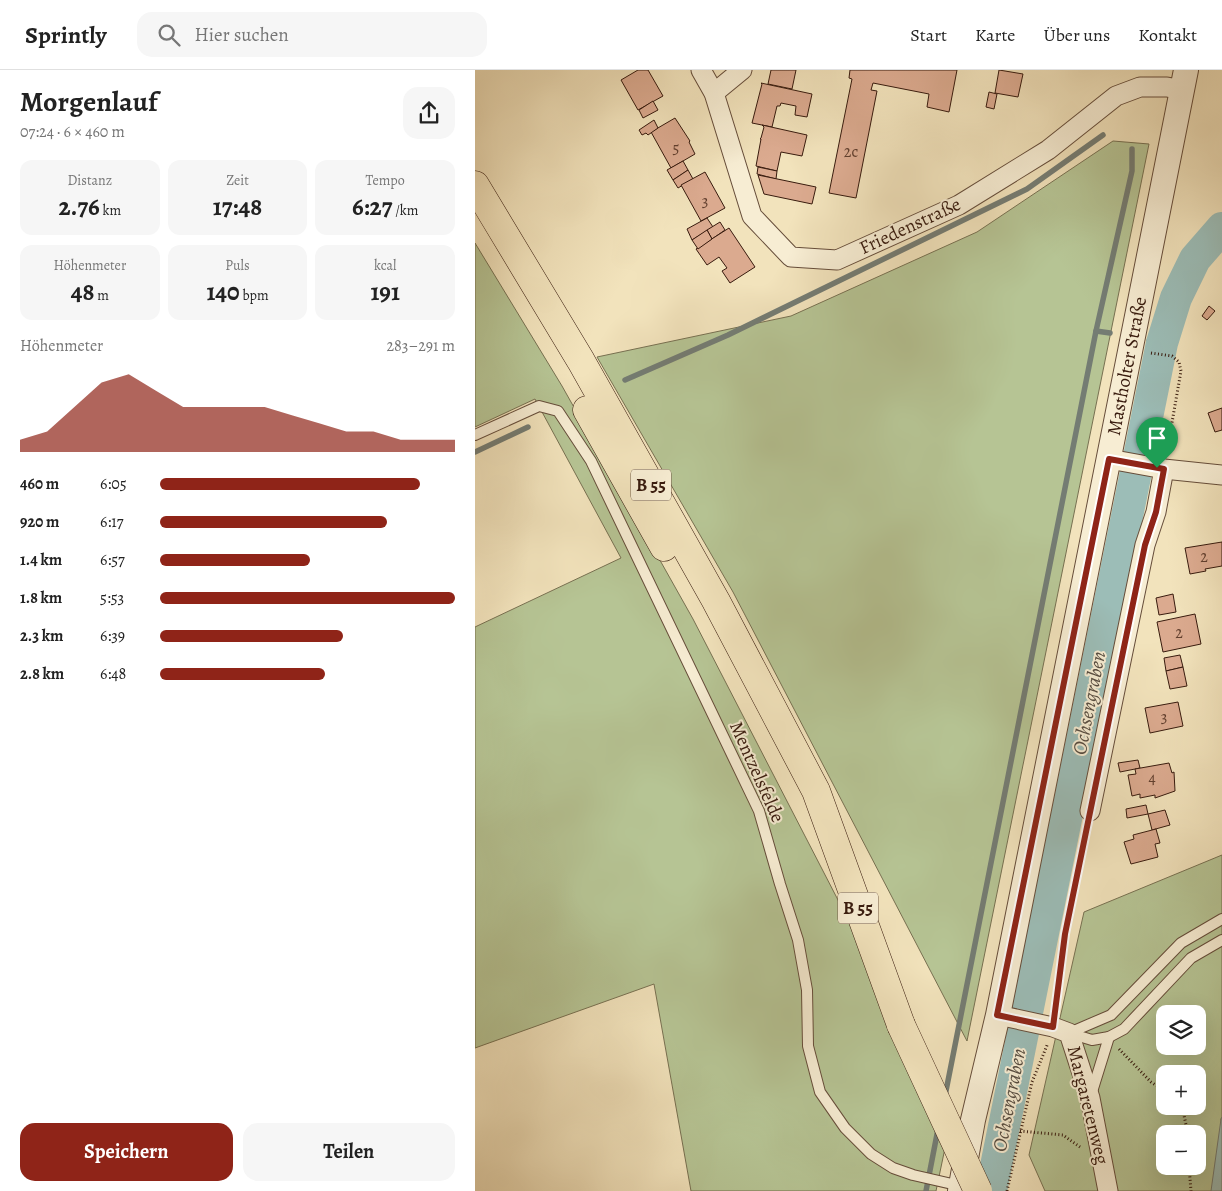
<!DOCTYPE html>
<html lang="de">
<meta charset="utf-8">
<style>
:root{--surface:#fff;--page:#f6f6f6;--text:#222;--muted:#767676;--line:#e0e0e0;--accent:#8f2418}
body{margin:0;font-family:Alegreya,serif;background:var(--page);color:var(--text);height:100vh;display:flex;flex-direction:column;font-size:19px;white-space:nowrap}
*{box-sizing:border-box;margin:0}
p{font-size:16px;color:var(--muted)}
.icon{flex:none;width:28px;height:28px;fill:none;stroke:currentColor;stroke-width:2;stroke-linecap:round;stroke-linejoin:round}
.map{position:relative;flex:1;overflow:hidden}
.side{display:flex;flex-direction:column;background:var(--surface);width:475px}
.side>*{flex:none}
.buttons{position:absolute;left:681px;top:935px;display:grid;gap:10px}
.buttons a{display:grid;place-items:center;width:50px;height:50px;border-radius:10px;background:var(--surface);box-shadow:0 5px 20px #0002;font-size:25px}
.pin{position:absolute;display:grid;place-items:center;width:42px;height:42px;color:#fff;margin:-51px -21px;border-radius:50% 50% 50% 0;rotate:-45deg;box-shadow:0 0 5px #0007}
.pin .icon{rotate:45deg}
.round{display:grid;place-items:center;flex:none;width:52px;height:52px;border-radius:15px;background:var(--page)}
.headline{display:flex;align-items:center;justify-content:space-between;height:85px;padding:0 20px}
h1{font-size:28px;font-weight:600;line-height:38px}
.stats{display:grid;grid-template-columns:repeat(3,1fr);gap:8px;height:85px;padding:5px 20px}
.stats div{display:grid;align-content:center;border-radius:12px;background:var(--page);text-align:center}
.stats b{font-size:25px;font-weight:600}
.stats small{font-size:14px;font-weight:400}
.stats p{font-size:14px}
.chart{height:140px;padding:10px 20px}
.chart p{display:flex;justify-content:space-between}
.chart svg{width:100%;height:90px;margin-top:5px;fill:var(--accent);opacity:.7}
.cta{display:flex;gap:10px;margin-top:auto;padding:10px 20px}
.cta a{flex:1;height:58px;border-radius:15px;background:var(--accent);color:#fff;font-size:20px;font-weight:600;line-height:58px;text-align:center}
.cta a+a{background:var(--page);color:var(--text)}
ul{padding:0 20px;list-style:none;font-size:16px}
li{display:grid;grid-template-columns:80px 60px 1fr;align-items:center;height:38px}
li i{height:12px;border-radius:6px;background:var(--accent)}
header{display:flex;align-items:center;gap:30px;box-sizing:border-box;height:70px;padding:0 25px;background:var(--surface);border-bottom:1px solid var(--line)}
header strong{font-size:24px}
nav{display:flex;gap:28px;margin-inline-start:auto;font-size:18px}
.search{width:350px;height:45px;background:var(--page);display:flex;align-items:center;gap:12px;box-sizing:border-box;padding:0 18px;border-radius:15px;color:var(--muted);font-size:19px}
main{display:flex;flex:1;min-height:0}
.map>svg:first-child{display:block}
.green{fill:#b6c494;stroke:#777051;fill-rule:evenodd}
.water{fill:#9cbdb7;stroke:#747c73}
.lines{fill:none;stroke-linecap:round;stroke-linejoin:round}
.stream{stroke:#747c73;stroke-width:5.5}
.river{stroke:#9cbdb7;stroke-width:32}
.building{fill:#dbaa8f;stroke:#381b0e}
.service-casing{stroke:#664d3a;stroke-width:12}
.minor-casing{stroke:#664d3a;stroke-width:21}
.tertiary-casing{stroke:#664d3a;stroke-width:26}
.primary-casing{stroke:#381b0e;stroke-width:29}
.path{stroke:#381b0e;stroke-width:3;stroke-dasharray:1 2.5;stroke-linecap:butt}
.service{stroke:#f7edd3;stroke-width:10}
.minor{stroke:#f7edd3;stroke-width:19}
.tertiary{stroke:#f7edd3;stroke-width:24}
.primary{stroke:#f2e3bc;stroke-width:28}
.primary-bridge-casing{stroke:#381b0e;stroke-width:29;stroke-linecap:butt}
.primary-bridge{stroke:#f2e3bc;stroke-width:28}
.route-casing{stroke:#fff;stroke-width:10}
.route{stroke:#8f2418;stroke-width:6}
.labels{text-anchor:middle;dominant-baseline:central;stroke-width:4;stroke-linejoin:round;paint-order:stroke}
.number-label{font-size:16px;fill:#613f2e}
.shield{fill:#f7edd3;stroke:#715a49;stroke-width:1}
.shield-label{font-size:18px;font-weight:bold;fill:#381b0e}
.street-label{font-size:19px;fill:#381b0e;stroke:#f7edd3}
.water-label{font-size:20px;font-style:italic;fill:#564c41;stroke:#f7edd3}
</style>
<header>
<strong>Sprintly</strong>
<div class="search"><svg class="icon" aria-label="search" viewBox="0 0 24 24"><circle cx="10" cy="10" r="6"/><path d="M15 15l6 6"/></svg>Hier suchen</div>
<nav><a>Start</a><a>Karte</a><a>Über uns</a><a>Kontakt</a></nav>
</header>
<main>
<section class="side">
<div class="headline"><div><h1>Morgenlauf</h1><p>07:24 · 6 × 460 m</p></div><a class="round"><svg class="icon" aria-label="share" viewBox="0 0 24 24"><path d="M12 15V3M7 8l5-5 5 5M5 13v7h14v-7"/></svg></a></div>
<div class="stats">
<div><p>Distanz</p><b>2.76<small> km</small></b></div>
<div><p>Zeit</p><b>17:48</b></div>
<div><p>Tempo</p><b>6:27<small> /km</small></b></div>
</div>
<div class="stats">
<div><p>Höhenmeter</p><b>48<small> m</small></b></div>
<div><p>Puls</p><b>140<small> bpm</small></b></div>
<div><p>kcal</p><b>191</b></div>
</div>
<div class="chart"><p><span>Höhenmeter</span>283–291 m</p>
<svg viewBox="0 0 160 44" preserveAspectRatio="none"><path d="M0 44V38L10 34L20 22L30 10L40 6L50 14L60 22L70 22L80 22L90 22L100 26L110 30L120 34L130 34L140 38L150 38L160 38V44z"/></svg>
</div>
<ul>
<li><b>460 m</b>6:05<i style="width:88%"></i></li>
<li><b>920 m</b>6:17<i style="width:77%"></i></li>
<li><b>1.4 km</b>6:57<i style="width:51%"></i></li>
<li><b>1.8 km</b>5:53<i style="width:100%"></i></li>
<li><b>2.3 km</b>6:39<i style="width:62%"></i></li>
<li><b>2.8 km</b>6:48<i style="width:56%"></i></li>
</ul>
<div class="cta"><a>Speichern</a><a>Teilen</a></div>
</section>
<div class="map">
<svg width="747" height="1121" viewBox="0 0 747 1121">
<rect width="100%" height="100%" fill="#f2e3bc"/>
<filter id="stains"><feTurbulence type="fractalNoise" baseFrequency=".004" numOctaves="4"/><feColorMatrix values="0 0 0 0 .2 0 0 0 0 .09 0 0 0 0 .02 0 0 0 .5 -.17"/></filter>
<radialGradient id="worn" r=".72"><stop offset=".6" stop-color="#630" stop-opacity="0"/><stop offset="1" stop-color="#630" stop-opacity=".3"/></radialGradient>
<g class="green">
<polygon points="638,71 674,74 492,971 258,522 122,287 316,246 502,162"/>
<polygon points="0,173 87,316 218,549 427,954 474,1059 461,1121 216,1121 179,914 0,978 0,557 146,488 60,329 0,357"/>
<path d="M747 785V1047L746 1049 747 1121H570L554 1085 609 842ZM690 944H722V976H690ZM690 1004H722V1036H690ZM690 1064H722V1096H690Z"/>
</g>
<polygon class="water" points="747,1047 747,1121 736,1121 746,1049"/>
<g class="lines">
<g class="stream">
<polyline points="621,261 635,263"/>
<polyline points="674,271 687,273"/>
<polyline points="150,310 253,265 552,119 628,65"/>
<polyline points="0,382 53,357"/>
<polyline points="470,1026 621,261 657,101 657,79"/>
<polyline points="451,1121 463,1059"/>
</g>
<polyline class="river" points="516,1121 687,273 701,228 720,189 747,158"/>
</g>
<g class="building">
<polygon points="163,0 173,0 188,26 163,40 146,10"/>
<polygon points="296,0 321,0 317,19 293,14"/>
<polygon points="375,0 482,0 474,42 452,37 454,24 398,13 396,20 402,21 381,128 354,123 377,9 374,8"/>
<polygon points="524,0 548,4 543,27 520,23"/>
<polygon points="286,13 337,24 332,47 320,45 321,36 306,33 305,36 302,36 297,57 277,53 287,14"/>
<polygon points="514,22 522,24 519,39 511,37"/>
<polygon points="178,31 183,40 168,48 164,40"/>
<polygon points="200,48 215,71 214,72 220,84 196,98 176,62"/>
<polygon points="179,50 183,58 173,65 171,63 167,65 164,60"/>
<polygon points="287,55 332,65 327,86 306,82 302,101 281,96 286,69 285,69 286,68 289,57"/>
<polygon points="208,91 213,100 198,110 192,100"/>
<polygon points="283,97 302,101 301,109 282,104"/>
<polygon points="213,100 218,109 203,118 198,110"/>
<polygon points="230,102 250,138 226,151 206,115"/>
<polygon points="283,105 341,117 337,134 289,124"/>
<polygon points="232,148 238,157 217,170 212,159"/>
<polygon points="245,152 250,160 237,169 232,160"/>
<polygon points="254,158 280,197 255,213 247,201 252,198 244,187 232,195 221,179"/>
<polygon points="232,160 237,169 223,179 217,170"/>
<polygon points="734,236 740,241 732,250 727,246"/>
<polygon points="747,338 747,360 740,362 733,343"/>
<polygon points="747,472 747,496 730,499 731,501 715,504 710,478"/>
<polygon points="698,524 701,542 684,545 681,528"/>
<polygon points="720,544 726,574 688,582 682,552"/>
<polygon points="705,585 708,597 691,601 689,588"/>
<polygon points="708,597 712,616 695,619 691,601"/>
<polygon points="703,632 708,656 675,663 670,638"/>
<polygon points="663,690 665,698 645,702 643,693"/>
<polygon points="694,693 697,703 699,702 700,721 680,728 680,725 665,728 665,724 657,726 653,705 661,704 660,699"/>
<polygon points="671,735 673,744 652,748 651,739"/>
<polygon points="690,740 695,755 677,760 673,744"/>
<polygon points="681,759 685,773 680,774 683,787 656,794 649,772 659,769 658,765"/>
</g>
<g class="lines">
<defs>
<g id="service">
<polyline points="0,365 64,336 83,341 116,391 284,741 305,814 323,870 332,920 333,976 345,1022 370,1058 396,1084 418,1098 438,1105 486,1116"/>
<polyline points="594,963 636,945 706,873 747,849"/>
<polyline points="594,963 617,970 634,967 649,959 716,888 747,870"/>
<polyline points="616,1025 634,967"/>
</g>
<g id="minor">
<polyline points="226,0 239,23 277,146 316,187 362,190 484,135 573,80 641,26 665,17 692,17 707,20"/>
<polyline points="239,23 267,0"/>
<polyline points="634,389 689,399 747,405"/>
<polyline points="615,741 670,475 681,442 689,399"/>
<polyline points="523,945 578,957 594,963 615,1028 633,1121"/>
</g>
<polyline id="tertiary" points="485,1121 498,1050 523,945 711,0"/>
<g id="primary">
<polyline points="0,115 106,291 241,531 341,721 426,955"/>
<polyline points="112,340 189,477"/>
</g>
</defs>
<use href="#service" class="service-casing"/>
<use href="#minor" class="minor-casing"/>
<use href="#tertiary" class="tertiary-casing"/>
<use href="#primary" class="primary-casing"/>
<g class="path">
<polyline points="676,283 697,286 704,292 706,301 692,381"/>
<polyline points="580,940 590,864 612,757"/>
<polyline points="644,979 676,1012 690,1021"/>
<polyline points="707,1036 713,1064"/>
<polyline points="545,1061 588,1065 605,1077"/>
<polyline points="714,1096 716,1121"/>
<polyline points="532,1121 557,1012 573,973"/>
</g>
<use href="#service" class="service"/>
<use href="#minor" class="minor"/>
<use href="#tertiary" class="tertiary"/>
<use href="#primary" class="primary"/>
<defs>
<polyline id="primary-bridge" points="426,955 503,1121"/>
</defs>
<use href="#primary-bridge" class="primary-bridge-casing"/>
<use href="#primary-bridge" class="primary-bridge"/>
</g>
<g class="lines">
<defs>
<polygon id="route" points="634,389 689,399 681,442 670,475 590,864 578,957 522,945"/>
</defs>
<use href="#route" class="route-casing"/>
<use href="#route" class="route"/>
</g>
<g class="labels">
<g class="number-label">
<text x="201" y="78">5</text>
<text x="376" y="82">2c</text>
<text x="230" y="131">3</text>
<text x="729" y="487">2</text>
<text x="704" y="563">2</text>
<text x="689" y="647">3</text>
<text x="677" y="708">4</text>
</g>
<g class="shield">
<rect x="156" y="399.5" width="40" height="31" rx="4"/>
<rect x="363" y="822.5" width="40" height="31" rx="4"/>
</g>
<g class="shield-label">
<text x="176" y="415">B 55</text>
<text x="383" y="838">B 55</text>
</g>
<g class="street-label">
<text transform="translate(435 156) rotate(-25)">Friedenstraße</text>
<text transform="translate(652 296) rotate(-79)">Mastholter Straße</text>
<text transform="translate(282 702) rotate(66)">Mentzelsfelde</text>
<text transform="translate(613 1035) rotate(76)">Margaretenweg</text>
</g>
<g class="water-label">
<text transform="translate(614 633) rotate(-79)">Ochsengraben</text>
<text transform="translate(534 1030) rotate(-79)">Ochsengraben</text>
</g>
</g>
<rect width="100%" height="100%" filter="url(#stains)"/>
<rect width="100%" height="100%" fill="url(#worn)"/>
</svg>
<div class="buttons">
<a><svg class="icon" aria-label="layers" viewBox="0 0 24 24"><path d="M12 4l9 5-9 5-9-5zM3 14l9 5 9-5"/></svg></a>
<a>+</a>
<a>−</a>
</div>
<div class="pin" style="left:682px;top:398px;background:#1e9e55"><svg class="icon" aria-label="arrive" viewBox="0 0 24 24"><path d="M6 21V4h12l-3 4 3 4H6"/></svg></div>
</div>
</main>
